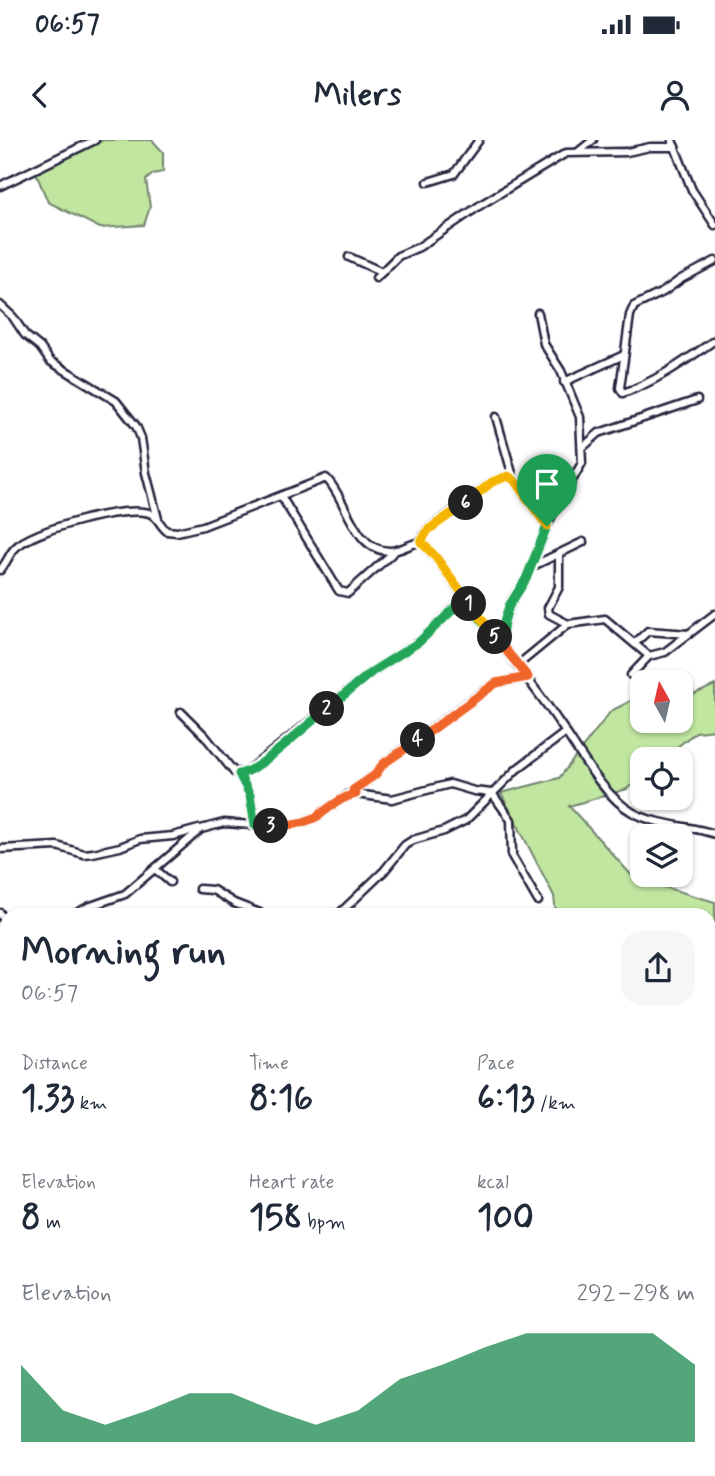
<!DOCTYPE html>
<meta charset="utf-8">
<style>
:root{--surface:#fff;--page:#f6f6f7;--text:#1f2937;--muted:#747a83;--accent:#0b8043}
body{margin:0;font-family:Mynerve,sans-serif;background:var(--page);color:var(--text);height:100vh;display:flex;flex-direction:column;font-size:26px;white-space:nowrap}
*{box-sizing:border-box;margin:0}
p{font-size:23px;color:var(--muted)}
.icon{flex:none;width:38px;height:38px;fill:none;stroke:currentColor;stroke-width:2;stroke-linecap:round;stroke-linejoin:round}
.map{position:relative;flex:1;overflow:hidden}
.details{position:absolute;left:0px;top:768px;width:716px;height:569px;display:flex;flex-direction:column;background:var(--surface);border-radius:21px 21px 0 0;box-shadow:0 2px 5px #0004}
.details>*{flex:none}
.needle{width:46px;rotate:352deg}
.tools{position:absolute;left:630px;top:530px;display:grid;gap:14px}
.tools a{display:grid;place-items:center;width:63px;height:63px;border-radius:14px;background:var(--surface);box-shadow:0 2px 5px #0004;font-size:35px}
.pin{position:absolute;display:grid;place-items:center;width:60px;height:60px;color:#fff;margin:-72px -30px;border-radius:50% 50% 50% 0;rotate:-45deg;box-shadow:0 0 7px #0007}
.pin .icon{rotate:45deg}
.km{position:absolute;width:35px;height:35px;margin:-18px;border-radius:50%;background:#222;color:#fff;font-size:19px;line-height:35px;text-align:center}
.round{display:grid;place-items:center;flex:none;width:74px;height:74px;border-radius:21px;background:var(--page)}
.overview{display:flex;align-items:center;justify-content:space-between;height:119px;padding:0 21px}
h1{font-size:38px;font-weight:700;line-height:52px}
.stats{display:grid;grid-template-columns:repeat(3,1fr);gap:10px;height:119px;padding:7px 21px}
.stats div{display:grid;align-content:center}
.stats b{font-size:35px;font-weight:700}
.stats small{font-size:19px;font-weight:400}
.stats p{font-size:19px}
.chart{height:196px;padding:14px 21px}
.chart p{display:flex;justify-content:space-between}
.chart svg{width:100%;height:126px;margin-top:7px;fill:var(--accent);opacity:.7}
.status{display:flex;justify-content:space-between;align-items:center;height:49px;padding:0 35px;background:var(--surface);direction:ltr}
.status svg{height:19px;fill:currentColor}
header{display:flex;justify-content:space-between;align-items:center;height:91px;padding:0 21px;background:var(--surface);font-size:32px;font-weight:700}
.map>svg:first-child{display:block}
.green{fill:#c0e6a0;stroke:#71846e;stroke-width:2}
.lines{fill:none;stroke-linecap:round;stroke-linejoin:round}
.minor-casing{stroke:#22223b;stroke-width:11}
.major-casing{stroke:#22223b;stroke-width:13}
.minor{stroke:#fff;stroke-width:6}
.major{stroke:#fae180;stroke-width:8}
.rail{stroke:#22223b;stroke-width:2;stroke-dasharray:10 5;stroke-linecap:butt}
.split-1-casing{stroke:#fff;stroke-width:14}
.split-2-casing{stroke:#fff;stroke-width:14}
.split-3-casing{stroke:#fff;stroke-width:14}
.split-4-casing{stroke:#fff;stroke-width:14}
.split-5-casing{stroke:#fff;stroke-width:14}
.split-6-casing{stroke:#fff;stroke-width:14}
.split-7-casing{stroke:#fff;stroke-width:14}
.split-1{stroke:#22a559;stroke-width:9}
.split-2{stroke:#22a559;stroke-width:9}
.split-3{stroke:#22a559;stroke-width:9}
.split-4{stroke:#f0652b;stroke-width:9}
.split-5{stroke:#f0652b;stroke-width:9}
.split-6{stroke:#f5b400;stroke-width:9}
.split-7{stroke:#f5b400;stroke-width:9}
</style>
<div class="status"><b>06:57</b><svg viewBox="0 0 49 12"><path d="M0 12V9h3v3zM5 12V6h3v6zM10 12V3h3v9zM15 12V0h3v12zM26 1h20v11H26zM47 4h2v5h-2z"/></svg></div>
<header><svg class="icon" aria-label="back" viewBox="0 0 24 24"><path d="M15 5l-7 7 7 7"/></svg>Milers<svg class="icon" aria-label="person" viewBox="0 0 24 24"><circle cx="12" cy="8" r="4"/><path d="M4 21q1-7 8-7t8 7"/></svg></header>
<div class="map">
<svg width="715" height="1336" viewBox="0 0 715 1336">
<rect width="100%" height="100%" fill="#fff"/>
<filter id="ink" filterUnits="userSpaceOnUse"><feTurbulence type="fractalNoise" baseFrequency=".0143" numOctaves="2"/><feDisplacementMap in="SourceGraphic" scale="14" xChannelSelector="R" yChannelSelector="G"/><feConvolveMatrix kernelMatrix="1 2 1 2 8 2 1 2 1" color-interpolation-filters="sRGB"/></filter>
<g filter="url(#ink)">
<g class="green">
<polygon points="104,0 152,0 163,12 163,32 153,34 146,40 150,67 144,85 100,88 48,62 34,29"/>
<polygon points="715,545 715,590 696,592 662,619 642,620 642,636 627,649 569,666 634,738 715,762 715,979 709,983 709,775 556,775 554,756 501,653 559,638 611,571 642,555 642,581 681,581 681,558 684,559"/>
</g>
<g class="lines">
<defs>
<g id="minor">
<polyline points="672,0 692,50 715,85"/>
<polyline points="578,12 593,0"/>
<polyline points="428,42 454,34 479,0"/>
<polyline points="0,46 95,0"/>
<polyline points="349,117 382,132"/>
<path d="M715 121 681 139 663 152 634 166 630 175 620 248 623 253C656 242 686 220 715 200"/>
<polyline points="376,138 398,116 419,107 482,64 566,13 627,12 650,7 675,7"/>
<polyline points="0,165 13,177 25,195 40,207 50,221 116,261 136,286 141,298 146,333 158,379"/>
<polyline points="564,242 624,215"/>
<polyline points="496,277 514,340 547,386"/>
<polyline points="582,308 599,293 697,260"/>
<polyline points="281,356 339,451 348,453 396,410"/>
<polyline points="421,402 427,390 492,342 508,336 513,339"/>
<polyline points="559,415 559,447 548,468 549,474 568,484 605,479 649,516 665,512 715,474"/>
<polyline points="531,427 583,402"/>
<path d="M0 430C7 423 9 414 15 408 32 390 125 365 149 373 158 376 160 386 167 391L177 392 203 386 326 338C347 358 353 411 390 411 402 411 410 403 421 402 441 421 454 444 470 466 500 504 531 541 558 581 578 609 602 655 632 672 657 686 688 685 715 694"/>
<polyline points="635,503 648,491 689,494"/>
<polyline points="501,505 504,482 512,460 526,439 551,377 582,323 580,277 561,231 544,204 538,173"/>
<polyline points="524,520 568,484"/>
<polyline points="631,535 649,516"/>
<polyline points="181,572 205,596 234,632 245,633 373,531 419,502 456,466 467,462"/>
<polyline points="239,634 250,655 255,685"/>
<polyline points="348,656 356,654 392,659 450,644 474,651 492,653 511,680 512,716 538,761"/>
<polyline points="0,709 57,706 84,714 93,713 120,707 140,699 173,696 199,689"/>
<polyline points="155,729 170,742"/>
<polyline points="199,749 213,750 234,763 265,775"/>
<polyline points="0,773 7,786"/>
<polyline points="73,775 88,767 125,754 201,689 224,683 269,686 300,683 316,677 346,656 375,635 383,624 488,548 496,543 528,537"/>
<polyline points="338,775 384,731 405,705 413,700 444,691 466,680 517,629 566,592"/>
<polyline points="0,823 7,818"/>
<polyline points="0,1165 7,1170"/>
<polyline points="709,1239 715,1243"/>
<polyline points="709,1272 715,1271"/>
<polyline points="0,1310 7,1308"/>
<polyline points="91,1330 92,1336"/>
<polyline points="153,1330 155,1336"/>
<polyline points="212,1330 214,1336"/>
<polyline points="357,1330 362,1336"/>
<polyline points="587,1330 589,1336"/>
<polyline points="686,1330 688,1336"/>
<polyline points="53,1336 86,1330"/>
<polyline points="459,1336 466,1330"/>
<polyline points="474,1336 485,1330"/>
</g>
<g id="major">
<polyline points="709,1054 715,1049"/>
<polyline points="319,1336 328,1330"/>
</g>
</defs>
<use href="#minor" class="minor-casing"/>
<use href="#major" class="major-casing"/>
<use href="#minor" class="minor"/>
<use href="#major" class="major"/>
<g class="rail">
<polyline points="709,1123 715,1117"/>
<polyline points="462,1336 469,1330"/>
</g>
</g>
</g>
<g class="lines" filter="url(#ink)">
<defs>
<polyline id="split-1" points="469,464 501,505 504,482 509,466 526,439 547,386"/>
<polyline id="split-2" points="327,569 373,531 419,502 460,463 467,462 469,464"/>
<path id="split-3" d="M271 686 255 685 250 655 239 634C259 632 308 583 327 569"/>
<path id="split-4" d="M271 686C287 685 303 684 316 677 330 668 340 657 356 654L353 650 375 635 383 624 418 600"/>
<polyline id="split-5" points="418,600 496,543 528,537 495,497"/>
<polyline id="split-6" points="466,363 428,390 421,402 434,415 495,497"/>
<polyline id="split-7" points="466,363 492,342 508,336 514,340 547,386"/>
</defs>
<use href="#split-1" class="split-1-casing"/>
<use href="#split-2" class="split-2-casing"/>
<use href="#split-3" class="split-3-casing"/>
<use href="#split-4" class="split-4-casing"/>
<use href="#split-5" class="split-5-casing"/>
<use href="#split-6" class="split-6-casing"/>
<use href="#split-7" class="split-7-casing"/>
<use href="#split-1" class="split-1"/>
<use href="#split-2" class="split-2"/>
<use href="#split-3" class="split-3"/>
<use href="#split-4" class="split-4"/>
<use href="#split-5" class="split-5"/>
<use href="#split-6" class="split-6"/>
<use href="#split-7" class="split-7"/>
</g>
</svg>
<div class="tools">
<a><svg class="needle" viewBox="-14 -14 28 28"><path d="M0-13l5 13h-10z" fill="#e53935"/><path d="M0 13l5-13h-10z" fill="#747a83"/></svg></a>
<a><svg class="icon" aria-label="locate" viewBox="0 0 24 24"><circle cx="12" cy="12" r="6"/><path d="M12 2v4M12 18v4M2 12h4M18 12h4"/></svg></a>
<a><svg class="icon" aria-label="layers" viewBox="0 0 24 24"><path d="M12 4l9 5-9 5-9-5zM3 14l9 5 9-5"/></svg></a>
</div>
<div class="pin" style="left:547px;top:386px;background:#1e9e55"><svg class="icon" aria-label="arrive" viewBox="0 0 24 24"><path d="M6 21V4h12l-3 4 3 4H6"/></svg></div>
<b class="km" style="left:469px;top:464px">1</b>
<b class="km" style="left:327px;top:569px">2</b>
<b class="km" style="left:271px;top:686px">3</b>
<b class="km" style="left:418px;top:600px">4</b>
<b class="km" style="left:495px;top:497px">5</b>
<b class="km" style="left:466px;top:363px">6</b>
<section class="details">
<div class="overview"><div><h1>Morning run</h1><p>06:57</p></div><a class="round"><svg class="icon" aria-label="share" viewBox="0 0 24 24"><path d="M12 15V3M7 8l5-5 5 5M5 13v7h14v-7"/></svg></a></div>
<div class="stats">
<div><p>Distance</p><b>1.33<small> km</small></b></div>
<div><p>Time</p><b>8:16</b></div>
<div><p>Pace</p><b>6:13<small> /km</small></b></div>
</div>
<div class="stats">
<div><p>Elevation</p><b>8<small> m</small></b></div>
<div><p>Heart rate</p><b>158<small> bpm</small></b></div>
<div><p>kcal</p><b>100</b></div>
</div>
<div class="chart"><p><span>Elevation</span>292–298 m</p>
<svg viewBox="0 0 160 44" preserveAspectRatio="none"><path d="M0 44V17L10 33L20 38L30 33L40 27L50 27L60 33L70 38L80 33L90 22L100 17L110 11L120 6L130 6L140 6L150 6L160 17V44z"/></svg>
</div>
</section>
</div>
